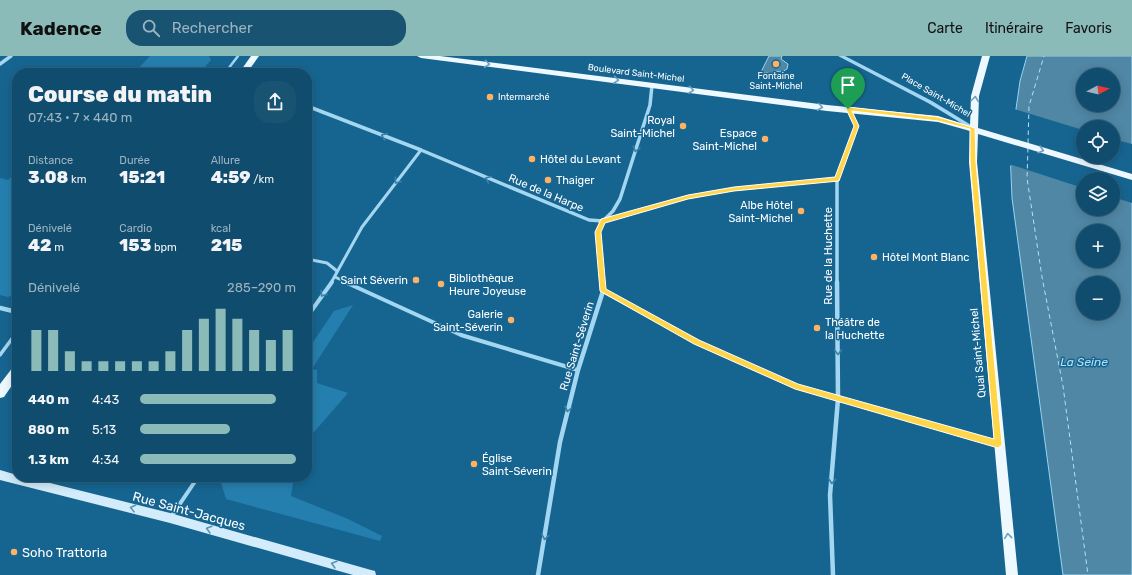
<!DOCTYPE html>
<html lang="fr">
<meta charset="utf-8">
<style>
:root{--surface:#104c6d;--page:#195372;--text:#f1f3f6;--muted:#9cb4c2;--line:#306380;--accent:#8bbbb9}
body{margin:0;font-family:Rubik,sans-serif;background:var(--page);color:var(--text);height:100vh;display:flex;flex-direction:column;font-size:15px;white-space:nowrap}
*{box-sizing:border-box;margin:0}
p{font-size:13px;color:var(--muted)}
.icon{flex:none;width:22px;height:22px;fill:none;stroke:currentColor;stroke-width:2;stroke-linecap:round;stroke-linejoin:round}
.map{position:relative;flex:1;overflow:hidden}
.drawer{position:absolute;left:12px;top:12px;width:300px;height:414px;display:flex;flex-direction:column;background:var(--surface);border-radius:16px;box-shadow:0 2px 10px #0003,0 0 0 1px var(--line)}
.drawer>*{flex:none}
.needle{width:26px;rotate:83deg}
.buttons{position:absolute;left:1076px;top:12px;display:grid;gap:8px}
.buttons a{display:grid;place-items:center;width:44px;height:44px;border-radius:50%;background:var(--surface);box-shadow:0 2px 10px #0003,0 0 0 1px var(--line);font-size:20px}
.pin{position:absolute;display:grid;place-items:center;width:34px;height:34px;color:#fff;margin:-41px -17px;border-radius:50% 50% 50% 0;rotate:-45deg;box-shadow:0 0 4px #0007}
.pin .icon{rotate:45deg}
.round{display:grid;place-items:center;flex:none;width:42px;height:42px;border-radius:16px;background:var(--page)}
.summary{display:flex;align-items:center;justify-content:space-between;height:68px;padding:0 16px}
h1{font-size:22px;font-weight:800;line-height:30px}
.stats{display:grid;grid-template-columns:repeat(3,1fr);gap:6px;height:68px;padding:4px 16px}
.stats div{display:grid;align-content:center}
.stats b{font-size:17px;font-weight:800}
.stats small{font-size:11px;font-weight:400}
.stats p{font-size:11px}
.chart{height:112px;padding:8px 16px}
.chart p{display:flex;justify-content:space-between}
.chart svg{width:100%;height:72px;margin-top:4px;stroke:var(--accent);stroke-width:6}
ul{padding:0 16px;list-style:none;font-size:13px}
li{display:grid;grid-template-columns:64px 48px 1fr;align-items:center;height:30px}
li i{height:10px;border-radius:5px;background:var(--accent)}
header{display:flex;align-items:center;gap:24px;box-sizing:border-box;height:56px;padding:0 20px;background:var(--accent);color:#111}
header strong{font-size:19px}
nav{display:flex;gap:22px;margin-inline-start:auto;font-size:14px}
.search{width:280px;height:36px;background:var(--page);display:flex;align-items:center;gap:10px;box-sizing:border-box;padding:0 14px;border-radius:16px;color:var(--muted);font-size:15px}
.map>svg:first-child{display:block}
.green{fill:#257fae}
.water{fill:#5087a5;stroke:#96d4f3;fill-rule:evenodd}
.pier{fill:#166591}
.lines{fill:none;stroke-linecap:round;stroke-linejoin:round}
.ferry{stroke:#b4e1f7;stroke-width:1;stroke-dasharray:4.5 3.5;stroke-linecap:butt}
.service-far1{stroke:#a3d6f0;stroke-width:2.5}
.service{stroke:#a3d6f0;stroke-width:3.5}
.pedestrian-far1{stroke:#a3d6f0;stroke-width:3}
.pedestrian{stroke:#a3d6f0;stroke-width:4}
.minor-far1{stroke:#a3d6f0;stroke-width:3.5}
.minor{stroke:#a3d6f0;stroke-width:4.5}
.tertiary{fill:#a3d6f0;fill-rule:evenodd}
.secondary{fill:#d2ecfb;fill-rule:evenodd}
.primary{fill:#edf8ff;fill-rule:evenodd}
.oneway{stroke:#6ca0bd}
.oneway2{stroke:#3981a9}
.oneway3{stroke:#5894b6}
.route{fill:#ffd54a;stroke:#fff;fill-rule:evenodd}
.poi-dot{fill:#ffb263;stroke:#166591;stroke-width:1.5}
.labels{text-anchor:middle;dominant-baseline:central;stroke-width:3;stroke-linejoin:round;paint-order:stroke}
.far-street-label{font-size:9px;fill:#fff;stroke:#166591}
.far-poi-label{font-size:9px;fill:#fff;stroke:#166591}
.poi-label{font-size:11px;fill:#fff;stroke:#166591;text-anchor:start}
.street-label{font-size:11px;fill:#fff;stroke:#166591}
.water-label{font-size:12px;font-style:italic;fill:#b4e1f7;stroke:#166591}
.near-street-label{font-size:13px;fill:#fff;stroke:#166591}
.near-poi-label{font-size:13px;fill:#fff;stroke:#166591;text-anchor:start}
</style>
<header>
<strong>Kadence</strong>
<div class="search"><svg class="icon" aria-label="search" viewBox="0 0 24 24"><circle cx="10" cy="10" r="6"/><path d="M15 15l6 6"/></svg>Rechercher</div>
<nav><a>Carte</a><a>Itinéraire</a><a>Favoris</a></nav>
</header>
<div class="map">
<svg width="1132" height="519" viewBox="0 0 1132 519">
<rect width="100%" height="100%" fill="#166591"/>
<g class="green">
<polygon points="150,0 209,0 211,4 200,17 134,17"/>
<polygon points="17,115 17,237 8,241 0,239 0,122 8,124"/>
<polygon points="353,249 312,313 317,314 317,327 348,337 307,384 307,292 309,292 334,255"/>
<polygon points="225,421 294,421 291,440 348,463 382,480 380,485 226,443 221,427"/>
</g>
<g class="water">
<polygon points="769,0 782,0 781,3 788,8 787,13 782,16 774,15 773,18 761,16"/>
<path d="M1027 0H1132V519H1063L1012 142 1010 95 1020 25ZM1083 19H1113V49H1083ZM1083 71H1113V101H1083ZM1083 123H1113V153H1083ZM1083 175H1113V205H1083ZM1083 227H1113V257H1083Z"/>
</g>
<polygon class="pier" points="1014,53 1083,74 1083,101 1113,101 1113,83 1132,88 1132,147 1113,141 1113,123 1083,123 1083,132 1012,109 1009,110 1008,95"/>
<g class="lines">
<g class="ferry">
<polyline points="1028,87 1029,50 1044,0"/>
<polyline points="1028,92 1027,122 1042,221 1063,330 1088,519"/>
</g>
<polyline class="service-far1" points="225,17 238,0"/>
<polyline class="service" points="0,299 17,276"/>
<g class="pedestrian-far1">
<polyline points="307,203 327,207 337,215"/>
<polyline points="335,221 348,227"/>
<polyline points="331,227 362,171 421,94"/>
</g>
<g class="pedestrian">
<polyline points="345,226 461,279 578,314"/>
<polyline points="307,261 332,226"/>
<polyline points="171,461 198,421"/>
</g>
<g class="minor-far1">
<polyline points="0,8 11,0"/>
<polyline points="307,50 421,94 589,164 603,165 688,141 734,133 837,123"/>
<polyline points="602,227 598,176 603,165 613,155 620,143 650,49 652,29"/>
<polyline points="837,227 837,123 856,70 849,54"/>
</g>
<g class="minor">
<polyline points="603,235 697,286 797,331 998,388"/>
<polyline points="0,252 17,256"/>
<polyline points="538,519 560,386 578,314 603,235 602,226"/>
<polyline points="833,519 830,439 838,343 837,226"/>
</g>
<polygon class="tertiary" points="838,0 845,0 932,45 976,72 973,74 971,73 928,47"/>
<polygon class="secondary" points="0,414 17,419 17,421 26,421 170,457 371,514 375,515 376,519 353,519 170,467 0,424"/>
<g class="primary">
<polygon points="251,0 259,0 247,17 239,17"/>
<polygon points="417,0 440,0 827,49 938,60 970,70 971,40 982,0 990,0 979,40 978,72 1132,118 1132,124 978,78 977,106 1018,519 1006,519 969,106 970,75 938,66 827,55 421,2"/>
<polygon points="17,309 17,322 4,341 0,342 0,328 13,311"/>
</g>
</g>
<defs><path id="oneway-chevron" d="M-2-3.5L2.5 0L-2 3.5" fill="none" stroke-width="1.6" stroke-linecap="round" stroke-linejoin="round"/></defs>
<g class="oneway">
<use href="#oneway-chevron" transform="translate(487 8) rotate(7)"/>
<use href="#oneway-chevron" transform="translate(616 24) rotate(7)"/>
<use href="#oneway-chevron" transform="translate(691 34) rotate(8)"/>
<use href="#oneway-chevron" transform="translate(975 43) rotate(-83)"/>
<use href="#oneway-chevron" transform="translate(820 51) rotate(7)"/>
<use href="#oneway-chevron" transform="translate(1041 94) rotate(16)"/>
<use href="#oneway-chevron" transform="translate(1008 480) rotate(-96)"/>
</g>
<g class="oneway2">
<use href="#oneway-chevron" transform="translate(384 80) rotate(-159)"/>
<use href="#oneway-chevron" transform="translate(636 93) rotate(107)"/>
<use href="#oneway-chevron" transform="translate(488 123) rotate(-157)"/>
<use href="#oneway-chevron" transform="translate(397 125) rotate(127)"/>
<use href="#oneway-chevron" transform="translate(323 238) rotate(124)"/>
<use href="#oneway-chevron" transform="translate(838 296) rotate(89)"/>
<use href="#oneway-chevron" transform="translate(568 353) rotate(104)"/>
<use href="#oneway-chevron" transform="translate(832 425) rotate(95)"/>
<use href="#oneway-chevron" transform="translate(545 481) rotate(100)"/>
</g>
<g class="oneway3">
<use href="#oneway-chevron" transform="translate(133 452) rotate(-166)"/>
<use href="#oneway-chevron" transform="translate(209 473) rotate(-164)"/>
<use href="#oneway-chevron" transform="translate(334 508) rotate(-164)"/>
</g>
<path class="route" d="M848 51 938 61 975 72 976 106 1002 388 1001 390 998 392 795 333 694 288 600 235 595 176 601 163 688 139 734 131 835 121 854 70 846 53ZM852 55 938 65 970 73V106L994 383 798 328 699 284 606 233 601 176 605 167 688 143 734 135 839 125 859 70Z"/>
<g class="poi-dot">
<circle cx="776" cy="8" r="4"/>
<circle cx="490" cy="41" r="4"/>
<circle cx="683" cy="70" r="4"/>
<circle cx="765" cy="83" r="4"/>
<circle cx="532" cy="103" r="4"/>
<circle cx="548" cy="124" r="4"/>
<circle cx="801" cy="155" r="4"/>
<circle cx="874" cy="201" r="4"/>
<circle cx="416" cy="224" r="4"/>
<circle cx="441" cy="228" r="4"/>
<circle cx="511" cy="264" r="4"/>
<circle cx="817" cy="272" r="4"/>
<circle cx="474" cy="408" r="4"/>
<circle cx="14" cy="496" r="4"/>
</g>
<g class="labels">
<g class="far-street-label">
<text transform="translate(636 17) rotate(7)">Boulevard Saint-Michel</text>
<text transform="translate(936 39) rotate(30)">Place Saint-Michel</text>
</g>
<g class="far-poi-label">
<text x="776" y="20">Fontaine<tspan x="776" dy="10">Saint-Michel</tspan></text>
<text x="498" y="41" text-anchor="start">Intermarché</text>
</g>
<g class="poi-label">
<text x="675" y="64" text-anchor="end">Royal<tspan x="675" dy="13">Saint-Michel</tspan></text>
<text x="757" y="77" text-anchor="end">Espace<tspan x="757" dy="13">Saint-Michel</tspan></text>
<text x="540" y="103">Hôtel du Levant</text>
<text x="556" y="124">Thaiger</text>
<text x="793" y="149" text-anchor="end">Albe Hôtel<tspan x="793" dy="13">Saint-Michel</tspan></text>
<text x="882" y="201">Hôtel Mont Blanc</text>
<text x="449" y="222">Bibliothèque<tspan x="449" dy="13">Heure Joyeuse</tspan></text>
<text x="408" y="224" text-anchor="end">Saint Séverin</text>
<text x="503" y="258" text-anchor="end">Galerie<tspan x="503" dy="13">Saint-Séverin</tspan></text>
<text x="825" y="266">Théâtre de<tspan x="825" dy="13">la Huchette</tspan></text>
<text x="482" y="402">Église<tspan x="482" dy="13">Saint-Séverin</tspan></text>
</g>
<g class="street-label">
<text transform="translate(546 137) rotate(23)">Rue de la Harpe</text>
<text transform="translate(828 200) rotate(-90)">Rue de la Huchette</text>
<text transform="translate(577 290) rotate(-73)">Rue Saint-Séverin</text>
<text transform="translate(978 297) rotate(-95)">Quai Saint-Michel</text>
</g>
<g class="water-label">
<text x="1084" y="306">La Seine</text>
</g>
<g class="near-street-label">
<text transform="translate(189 455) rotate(15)">Rue Saint-Jacques</text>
</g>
<g class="near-poi-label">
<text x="22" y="496">Soho Trattoria</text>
</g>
</g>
</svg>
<div class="buttons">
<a><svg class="needle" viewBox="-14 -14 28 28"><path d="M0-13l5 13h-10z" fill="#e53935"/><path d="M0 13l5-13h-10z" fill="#9cb4c2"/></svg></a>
<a><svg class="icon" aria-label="locate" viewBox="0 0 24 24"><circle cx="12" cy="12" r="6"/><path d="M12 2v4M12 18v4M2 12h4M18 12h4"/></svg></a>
<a><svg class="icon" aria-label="layers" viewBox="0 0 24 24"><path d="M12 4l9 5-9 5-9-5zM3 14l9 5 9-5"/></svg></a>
<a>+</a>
<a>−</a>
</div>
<div class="pin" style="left:848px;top:53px;background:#1e9e55"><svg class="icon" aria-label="arrive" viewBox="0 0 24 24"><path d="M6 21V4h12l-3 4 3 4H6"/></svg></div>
<section class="drawer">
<div class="summary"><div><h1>Course du matin</h1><p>07:43 · 7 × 440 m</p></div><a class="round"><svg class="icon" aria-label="share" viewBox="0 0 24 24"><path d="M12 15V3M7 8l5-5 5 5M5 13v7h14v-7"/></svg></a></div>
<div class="stats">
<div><p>Distance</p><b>3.08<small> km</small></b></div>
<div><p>Durée</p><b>15:21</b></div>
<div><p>Allure</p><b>4:59<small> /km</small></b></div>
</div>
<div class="stats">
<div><p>Dénivelé</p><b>42<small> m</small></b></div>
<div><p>Cardio</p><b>153<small> bpm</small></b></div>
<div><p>kcal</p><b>215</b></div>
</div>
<div class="chart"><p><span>Dénivelé</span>285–290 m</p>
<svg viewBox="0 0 160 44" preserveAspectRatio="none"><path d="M5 44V19M15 44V19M25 44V32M35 44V38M45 44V38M55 44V38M65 44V38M75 44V38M85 44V32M95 44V19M105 44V12M115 44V6M125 44V12M135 44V19M145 44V25M155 44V19"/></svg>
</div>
<ul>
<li><b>440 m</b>4:43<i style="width:87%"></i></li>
<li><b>880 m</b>5:13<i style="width:58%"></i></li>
<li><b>1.3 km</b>4:34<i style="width:100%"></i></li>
</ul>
</section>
</div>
